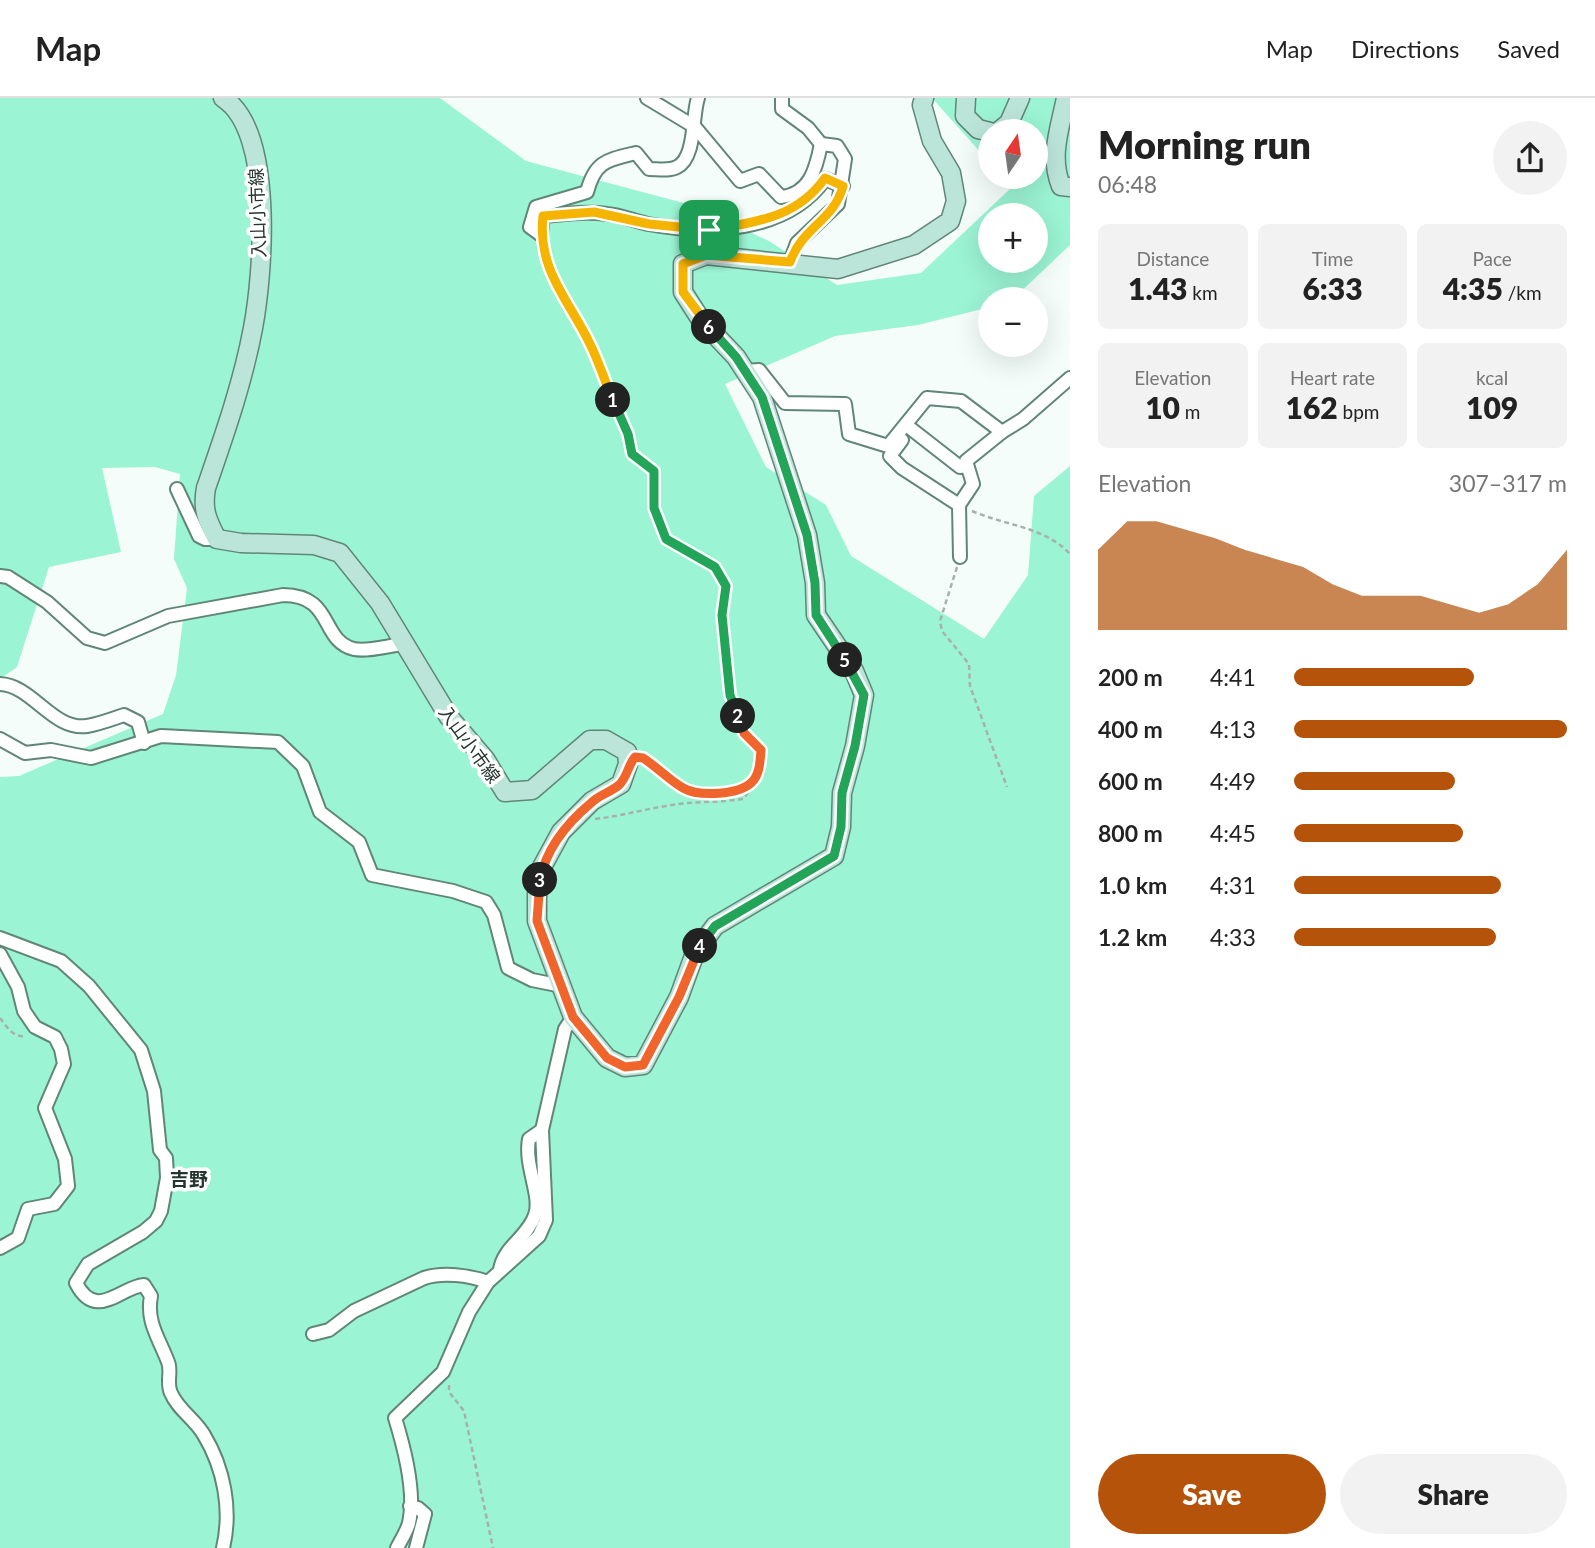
<!DOCTYPE html>
<meta charset="utf-8">
<style>
:root{--surface:#fff;--page:#f2f2f2;--text:#222;--muted:#767676;--line:#e0e0e0;--accent:#b45309}
body{margin:0;font-family:Lato,"Noto Sans JP",sans-serif;background:var(--page);color:var(--text);height:100vh;display:flex;flex-direction:column;font-size:26px;white-space:nowrap}
*{box-sizing:border-box;margin:0}
p{font-size:23px;color:var(--muted)}
.icon{flex:none;width:38px;height:38px;fill:none;stroke:currentColor;stroke-width:2;stroke-linecap:round;stroke-linejoin:round}
.map{position:relative;flex:1;overflow:hidden}
.drawer{display:flex;flex-direction:column;background:var(--surface);width:525px}
.drawer>*{flex:none}
.needle{width:46px;rotate:13deg}
.controls{position:absolute;left:978px;top:21px;display:grid;gap:14px}
.controls a{display:grid;place-items:center;width:70px;height:70px;border-radius:50%;background:var(--surface);box-shadow:0 7px 28px #0002;font-size:35px}
.pin{position:absolute;display:grid;place-items:center;width:60px;height:60px;color:#fff;margin:-30px;border-radius:14px;box-shadow:0 4px 10px #0006}
.km{position:absolute;width:35px;height:35px;margin:-18px;border-radius:50%;background:#222;color:#fff;font-size:19px;line-height:35px;text-align:center}
.round{display:grid;place-items:center;flex:none;width:74px;height:74px;border-radius:37px;background:var(--page)}
.summary{display:flex;align-items:center;justify-content:space-between;height:119px;padding:0 28px}
h1{font-size:38px;font-weight:800;line-height:52px}
.figures{display:grid;grid-template-columns:repeat(3,1fr);gap:10px;height:119px;padding:7px 28px}
.figures div{display:grid;align-content:center;border-radius:10px;background:var(--page);text-align:center}
.figures b{font-size:30px;font-weight:800}
.figures small{font-size:19px;font-weight:400}
.figures p{font-size:19px}
.chart{height:196px;padding:14px 28px}
.chart p{display:flex;justify-content:space-between}
.chart svg{width:100%;height:126px;margin-top:7px;fill:var(--accent);opacity:.7}
.action{display:flex;gap:14px;margin-top:auto;padding:14px 28px}
.action a{flex:1;height:80px;border-radius:42px;background:var(--accent);color:#fff;font-size:28px;font-weight:800;line-height:80px;text-align:center}
.action a+a{background:var(--page);color:var(--text)}
ul{padding:0 28px;list-style:none;font-size:23px}
li{display:grid;grid-template-columns:112px 84px 1fr;align-items:center;height:52px}
li i{height:18px;border-radius:9px;background:var(--accent)}
header{display:flex;align-items:center;gap:42px;box-sizing:border-box;height:98px;padding:0 35px;background:var(--surface);border-bottom:2px solid var(--line)}
header strong{font-size:33px}
nav{display:flex;gap:38px;margin-inline-start:auto;font-size:24px}
main{display:flex;flex:1;min-height:0}
.map>svg:first-child{display:block}
.green{fill:#9bf4d4;fill-rule:evenodd}
.lines{fill:none;stroke-linecap:round;stroke-linejoin:round}
.street-casing{stroke:#608677;stroke-width:16}
.secondary-casing{stroke:#608677;stroke-width:21}
.path{stroke:#a6b1ac;stroke-width:2.5;stroke-dasharray:5 3.5;stroke-linecap:butt}
.street{stroke:#fff;stroke-width:12}
.secondary{stroke:#bce5da;stroke-width:18}
.split-1-casing{stroke:#fff;stroke-width:14}
.split-2-casing{stroke:#fff;stroke-width:14}
.split-3-casing{stroke:#fff;stroke-width:14}
.split-4-casing{stroke:#fff;stroke-width:14}
.split-5-casing{stroke:#fff;stroke-width:14}
.split-6-casing{stroke:#fff;stroke-width:14}
.split-7-casing{stroke:#fff;stroke-width:14}
.split-1{stroke:#f5b400;stroke-width:9}
.split-2{stroke:#22a559;stroke-width:9}
.split-3{stroke:#f0652b;stroke-width:9}
.split-4{stroke:#f0652b;stroke-width:9}
.split-5{stroke:#22a559;stroke-width:9}
.split-6{stroke:#22a559;stroke-width:9}
.split-7{stroke:#f5b400;stroke-width:9}
.labels{text-anchor:middle;dominant-baseline:central;stroke-width:7;stroke-linejoin:round;paint-order:stroke}
.street-label{font-size:18px;fill:#24342e;stroke:#fff}
.neighbourhood-label{font-size:19px;font-weight:bold;fill:#24342e;stroke:#fff}
</style>
<header>
<strong>Map</strong>
<nav><a>Map</a><a>Directions</a><a>Saved</a></nav>
</header>
<main>
<div class="map">
<svg width="1070" height="1450" viewBox="0 0 1070 1450">
<rect width="100%" height="100%" fill="#f5fdfa"/>
<path class="green" d="M0 0H440L526 63 695 108 769 143 837 187 921 175 1012 89 1003 79H1036V33H990V65L932 0H1070V147L1013 201H990V209L918 227 835 238 725 286 766 369 826 407 851 458 984 541 1028 477 1034 398 1070 368V1450H0V679L19 678 163 616 176 577 187 490 174 461 180 376 155 369 102 370 121 454 49 469 17 569 0 581ZM990 117H1036V163H990Z"/>
<g class="lines">
<defs>
<g id="street">
<path d="M647 0 695 29 740 83 759 76 781 99C810 96 816 71 821 46L837 48 845 61 838 106 797 145 790 164"/>
<polyline points="782,0 782,11 808,30 821,46"/>
<path d="M541 137 543 118C564 116 586 113 607 116 621 117 634 123 648 126 708 137 787 135 825 81L843 88"/>
<path d="M541 137 530 129 536 109 587 94C595 63 607 62 636 55L649 71C658 71 670 73 677 69 696 60 692 17 698 0"/>
<polyline points="745,273 759,272 785,305 845,306 849,336 888,348 927,300 961,303 1002,334 1023,321 1070,280"/>
<polyline points="910,330 960,369 967,368"/>
<polyline points="902,342 890,358 902,370 959,407"/>
<polyline points="177,391 199,438 205,441 217,441"/>
<polyline points="960,459 959,407 973,386 966,363 1002,334"/>
<path d="M0 478 8 479 47 504 87 540 105 545 168 518 283 497C334 497 320 543 354 551 368 554 390 547 404 546"/>
<path d="M0 586C32 587 53 633 87 628 99 626 112 621 124 617L138 624 144 645"/>
<polyline points="0,641 25,655 51,652 91,660 161,638 278,644 303,668 320,714 359,744 372,777 453,793 486,804 494,817 508,870 532,882 562,888"/>
<path d="M0 840 61 863 89 888 141 952 154 993 160 1052 166 1060 167 1080 161 1113 156 1123 143 1134 88 1166 76 1185C96 1224 120 1189 144 1187L151 1198C146 1224 159 1240 168 1264 172 1273 166 1285 171 1295 178 1312 195 1321 204 1337 224 1370 232 1412 223 1450"/>
<polyline points="0,856 18,889 24,913 35,929 55,939 61,951 64,966 45,1010 65,1061 68,1088 54,1106 28,1111 18,1140 0,1150"/>
<path d="M500 1172C503 1149 528 1139 535 1117 542 1098 524 1068 529 1041L542 1032"/>
<path d="M313 1236 329 1232 354 1213 424 1180C443 1174 468 1177 488 1184"/>
<polyline points="410,1408 418,1410 425,1416 416,1450"/>
<path d="M397 1450C401 1442 407 1433 409 1425 416 1395 404 1349 395 1320L443 1274 469 1214 488 1184 539 1138 546 1122 542 1032 565 931 573 919"/>
</g>
<g id="secondary">
<path d="M223 0C275 33 263 177 253 230 243 284 224 338 206 390 202 411 207 422 217 441L241 445 314 447 340 455 380 505 449 619 485 661 505 694 532 692 590 642H606L627 654 628 666 621 686 592 703 561 734 542 769 537 796V823L573 919 607 960 625 969 643 967 679 899 695 855 715 828 834 758 841 729 842 695 855 648 864 597 854 573 816 517 815 485 807 437 762 299 736 259 701 222 683 194V166L706 157 838 171 914 147 950 123 956 103 951 75 932 43 922 7 924 0"/>
<polyline points="966,0 965,18 978,31 990,34"/>
<path d="M1066 0C1060 30 1049 58 1061 88L1070 89"/>
<polyline points="999,33 1009,25 1020,0"/>
</g>
</defs>
<use href="#street" class="street-casing"/>
<use href="#secondary" class="secondary-casing"/>
<g class="path">
<path d="M544 147 558 194 590 246 628 336 632 356 655 373 654 410 666 441 715 469 726 488 722 517 730 597 744 635 761 652C760 663 760 675 753 683 740 697 700 699 685 691 668 682 658 666 640 660"/>
<path d="M972 413C1004 427 1045 429 1070 456"/>
<polyline points="957,469 940,523 942,533 969,566 970,588 1007,689"/>
<path d="M595 721C621 718 641 712 666 708 689 703 717 705 743 701L766 673 762 664"/>
<path d="M0 920C7 929 13 940 26 938"/>
<polyline points="449,1287 449,1294 464,1313 493,1450"/>
</g>
<use href="#street" class="street"/>
<use href="#secondary" class="secondary"/>
</g>
<g class="lines">
<defs>
<path id="split-1" d="M613 302C605 284 599 264 590 246 569 202 537 172 543 118L594 114 649 126 709 132"/>
<polyline id="split-2" points="613,302 628,336 632,356 654,373 654,410 666,441 715,469 726,488 722,517 730,597 738,618"/>
<path id="split-3" d="M540 782C546 751 567 725 591 705 599 697 611 694 619 687 627 680 628 667 635 659L643 660C657 669 669 682 683 690 699 699 739 697 752 684 760 676 760 663 761 652L744 635 738 618"/>
<polyline id="split-4" points="540,782 537,823 573,919 607,960 625,969 643,967 679,899 700,848"/>
<polyline id="split-5" points="700,848 715,828 834,758 841,729 842,695 855,648 864,597 845,562"/>
<polyline id="split-6" points="709,229 736,259 762,299 807,437 815,485 816,517 845,562"/>
<path id="split-7" d="M709 132C754 124 796 121 825 80L843 88C834 123 803 128 790 164L706 157 683 166V194L709 229"/>
</defs>
<use href="#split-1" class="split-1-casing"/>
<use href="#split-2" class="split-2-casing"/>
<use href="#split-3" class="split-3-casing"/>
<use href="#split-4" class="split-4-casing"/>
<use href="#split-5" class="split-5-casing"/>
<use href="#split-6" class="split-6-casing"/>
<use href="#split-7" class="split-7-casing"/>
<use href="#split-1" class="split-1"/>
<use href="#split-2" class="split-2"/>
<use href="#split-3" class="split-3"/>
<use href="#split-4" class="split-4"/>
<use href="#split-5" class="split-5"/>
<use href="#split-6" class="split-6"/>
<use href="#split-7" class="split-7"/>
</g>
<g class="labels">
<g class="street-label">
<text transform="translate(257 115) rotate(-92)">入山小市線</text>
<text transform="translate(470 646) rotate(54)">入山小市線</text>
</g>
<g class="neighbourhood-label">
<text x="189" y="1080">吉野</text>
</g>
</g>
</svg>
<div class="controls">
<a><svg class="needle" viewBox="-14 -14 28 28"><path d="M0-13l5 13h-10z" fill="#e53935"/><path d="M0 13l5-13h-10z" fill="#767676"/></svg></a>
<a>+</a>
<a>−</a>
</div>
<div class="pin" style="left:709px;top:132px;background:#1e9e55"><svg class="icon" aria-label="arrive" viewBox="0 0 24 24"><path d="M6 21V4h12l-3 4 3 4H6"/></svg></div>
<b class="km" style="left:613px;top:302px">1</b>
<b class="km" style="left:738px;top:618px">2</b>
<b class="km" style="left:540px;top:782px">3</b>
<b class="km" style="left:700px;top:848px">4</b>
<b class="km" style="left:845px;top:562px">5</b>
<b class="km" style="left:709px;top:229px">6</b>
</div>
<section class="drawer">
<div class="summary"><div><h1>Morning run</h1><p>06:48</p></div><a class="round"><svg class="icon" aria-label="share" viewBox="0 0 24 24"><path d="M12 15V3M7 8l5-5 5 5M5 13v7h14v-7"/></svg></a></div>
<div class="figures">
<div><p>Distance</p><b>1.43<small> km</small></b></div>
<div><p>Time</p><b>6:33</b></div>
<div><p>Pace</p><b>4:35<small> /km</small></b></div>
</div>
<div class="figures">
<div><p>Elevation</p><b>10<small> m</small></b></div>
<div><p>Heart rate</p><b>162<small> bpm</small></b></div>
<div><p>kcal</p><b>109</b></div>
</div>
<div class="chart"><p><span>Elevation</span>307–317 m</p>
<svg viewBox="0 0 160 44" preserveAspectRatio="none"><path d="M0 44V16L10 6L20 6L30 9L40 12L50 16L60 19L70 22L80 28L90 32L100 32L110 32L120 35L130 38L140 35L150 28L160 16V44z"/></svg>
</div>
<ul>
<li><b>200 m</b>4:41<i style="width:66%"></i></li>
<li><b>400 m</b>4:13<i style="width:100%"></i></li>
<li><b>600 m</b>4:49<i style="width:59%"></i></li>
<li><b>800 m</b>4:45<i style="width:62%"></i></li>
<li><b>1.0 km</b>4:31<i style="width:76%"></i></li>
<li><b>1.2 km</b>4:33<i style="width:74%"></i></li>
</ul>
<div class="action"><a>Save</a><a>Share</a></div>
</section>
</main>
